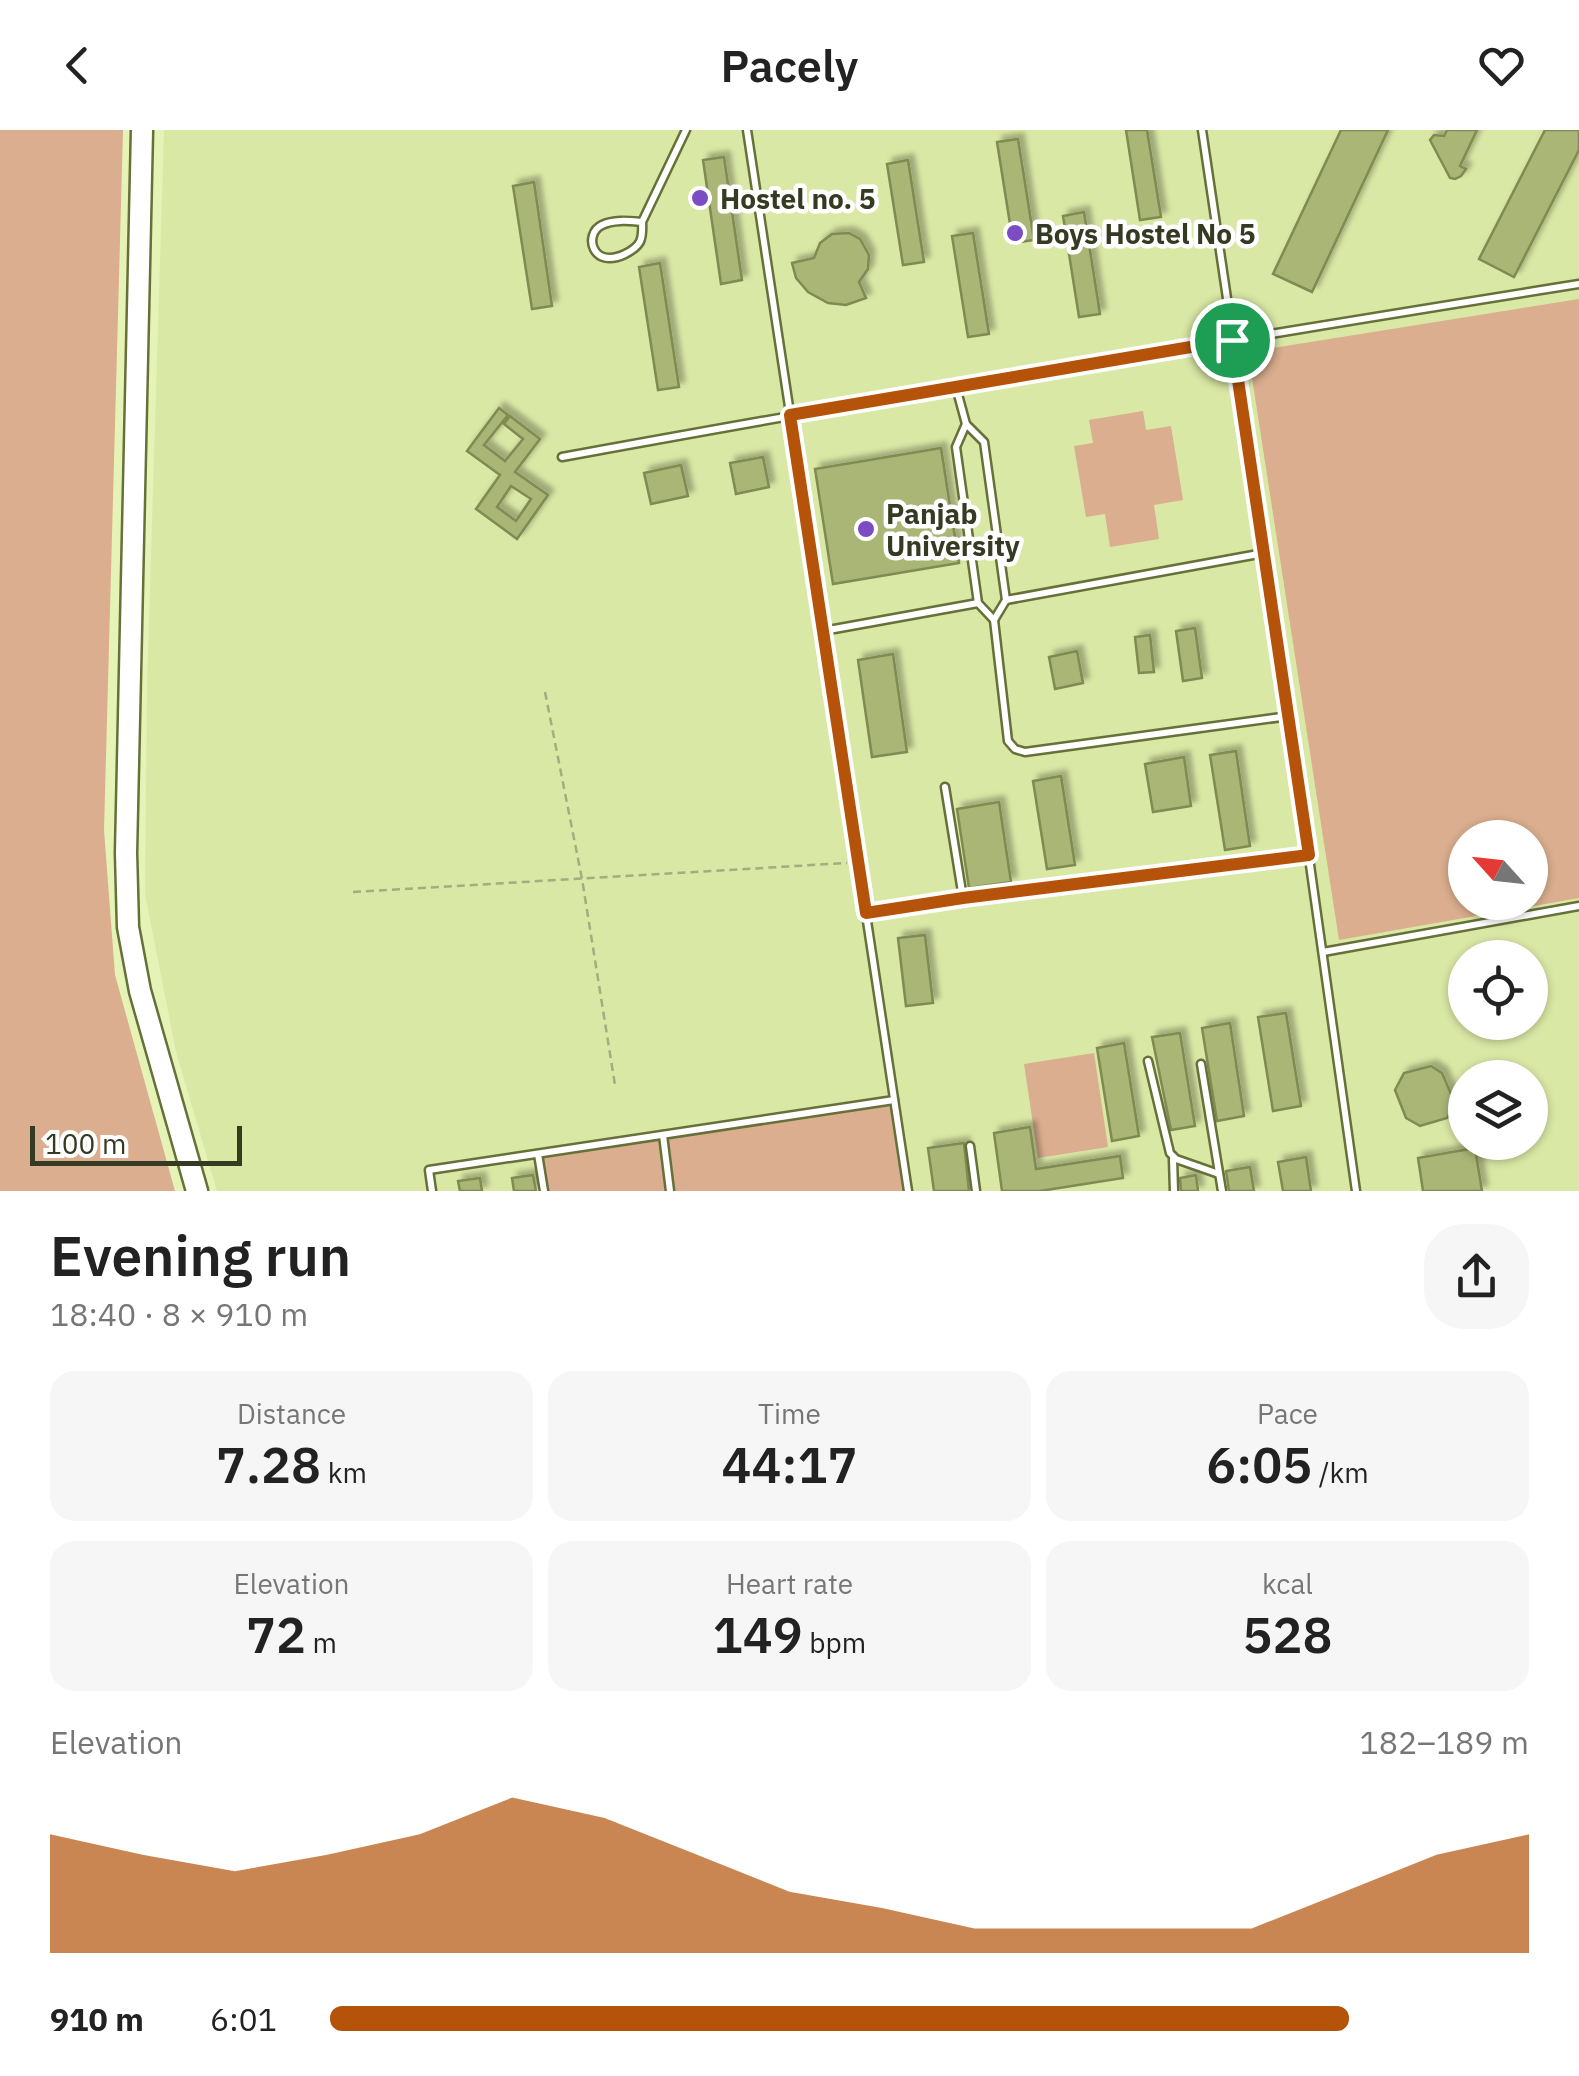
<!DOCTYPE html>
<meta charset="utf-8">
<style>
:root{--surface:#fff;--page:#f6f6f6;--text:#222;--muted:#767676;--accent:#b45309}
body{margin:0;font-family:"IBM Plex Sans",sans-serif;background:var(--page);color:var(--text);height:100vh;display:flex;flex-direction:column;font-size:38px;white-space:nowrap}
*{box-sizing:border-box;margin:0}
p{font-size:32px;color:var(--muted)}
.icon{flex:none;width:55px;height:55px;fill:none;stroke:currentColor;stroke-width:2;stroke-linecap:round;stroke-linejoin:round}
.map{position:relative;height:1061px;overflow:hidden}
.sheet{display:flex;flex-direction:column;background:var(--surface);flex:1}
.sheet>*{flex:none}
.needle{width:65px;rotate:297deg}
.buttons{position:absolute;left:1448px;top:690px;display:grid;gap:20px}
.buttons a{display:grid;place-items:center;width:100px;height:100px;border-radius:50%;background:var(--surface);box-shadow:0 2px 8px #0004;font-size:50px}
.scale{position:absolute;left:30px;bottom:25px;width:212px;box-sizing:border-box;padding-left:10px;border:5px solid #353a22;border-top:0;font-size:28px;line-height:35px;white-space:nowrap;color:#353a22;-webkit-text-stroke:8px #fff;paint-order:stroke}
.pin{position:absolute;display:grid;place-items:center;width:85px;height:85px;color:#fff;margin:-42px;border:5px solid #fff;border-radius:50%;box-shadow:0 2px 10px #0007}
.round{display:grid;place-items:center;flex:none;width:105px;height:105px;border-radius:40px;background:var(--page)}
.headline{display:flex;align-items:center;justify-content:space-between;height:170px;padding:0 50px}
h1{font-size:55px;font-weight:600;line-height:75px}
.metrics{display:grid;grid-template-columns:repeat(3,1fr);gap:15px;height:170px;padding:10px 50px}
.metrics div{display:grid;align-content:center;border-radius:25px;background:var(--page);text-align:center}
.metrics b{font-size:50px;font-weight:600}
.metrics small{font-size:28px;font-weight:400}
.metrics p{font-size:28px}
.chart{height:280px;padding:20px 50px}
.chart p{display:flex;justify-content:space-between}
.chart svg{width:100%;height:180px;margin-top:10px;fill:var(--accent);opacity:.7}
ul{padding:0 50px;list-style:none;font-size:32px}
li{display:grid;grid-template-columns:160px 120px 1fr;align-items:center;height:75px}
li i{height:25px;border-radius:12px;background:var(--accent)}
header{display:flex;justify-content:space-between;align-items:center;height:130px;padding:0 50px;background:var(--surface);font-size:45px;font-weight:600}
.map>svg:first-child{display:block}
.built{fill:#dae8a5;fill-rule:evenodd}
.park{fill:#daae8e;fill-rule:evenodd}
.building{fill:#a9b674;stroke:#808a52;stroke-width:2.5;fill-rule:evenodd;filter:url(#shadow)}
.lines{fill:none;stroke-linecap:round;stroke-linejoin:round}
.lane-casing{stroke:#667039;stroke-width:11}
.secondary-casing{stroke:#667039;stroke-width:25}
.path{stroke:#a3ad7e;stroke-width:2.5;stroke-dasharray:8 5;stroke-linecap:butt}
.lane{stroke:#fff;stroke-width:6}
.secondary{stroke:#fff;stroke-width:20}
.route-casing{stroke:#fff;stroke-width:20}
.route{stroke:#b45309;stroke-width:12}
.poi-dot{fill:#7b4cc4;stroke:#fff;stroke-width:4}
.labels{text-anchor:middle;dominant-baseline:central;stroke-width:9;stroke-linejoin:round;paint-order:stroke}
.poi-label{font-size:28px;font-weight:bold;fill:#353a22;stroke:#fff;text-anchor:start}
</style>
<header><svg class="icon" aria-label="back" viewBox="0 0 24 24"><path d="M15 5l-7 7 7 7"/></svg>Pacely<svg class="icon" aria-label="heart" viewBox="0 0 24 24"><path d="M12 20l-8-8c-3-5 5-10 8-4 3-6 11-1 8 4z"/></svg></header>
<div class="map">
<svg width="1579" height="1061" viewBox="0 0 1579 1061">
<defs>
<filter id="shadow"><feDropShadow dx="5.5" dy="-5.5" stdDeviation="2.5" flood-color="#0004"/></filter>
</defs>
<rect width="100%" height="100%" fill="#e6f3b6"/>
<path class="built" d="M164 0H1579V1061H217L176 922 145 764 147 556ZM1465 708H1530V772H1465ZM1465 828H1530V892H1465ZM1465 948H1530V1012H1465Z"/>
<g class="park">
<polygon points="0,0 123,0 104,700 115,845 175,1061 0,1061"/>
<path d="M1579 169V768L1339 810 1248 222ZM1465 708H1530V772H1465Z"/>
<polygon points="1143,281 1146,300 1171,296 1183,370 1154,375 1159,409 1110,417 1105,384 1086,387 1074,316 1093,313 1089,290"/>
<polygon points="1094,923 1108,1017 1038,1028 1024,934"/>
<polygon points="891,975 905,1061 674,1061 667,1008"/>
<polygon points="660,1010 667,1061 548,1061 543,1028"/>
</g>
<g class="building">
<polygon points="1126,0 1147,0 1161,87 1140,90"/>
<polygon points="1341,0 1388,0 1312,162 1273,144"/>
<polygon points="1447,0 1477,0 1460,36 1466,39 1461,46 1455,49 1450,48 1430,10 1434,5 1444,6"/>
<polygon points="1545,0 1579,0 1579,20 1514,147 1479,129"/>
<polygon points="1018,9 1034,110 1013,113 997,12"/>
<polygon points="724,27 742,150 721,154 703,30"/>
<polygon points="908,30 924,132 903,135 887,34"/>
<polygon points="534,52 552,176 532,179 513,56"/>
<polygon points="1084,82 1100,184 1079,187 1063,86"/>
<polygon points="849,103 860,109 869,125 868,139 859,152 866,168 846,175 828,173 808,162 796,148 792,133 814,128 820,113 832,104"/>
<polygon points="973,103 989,204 968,207 952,106"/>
<polygon points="660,133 679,257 658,260 639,137"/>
<path d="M499 278 508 285 484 315 505 331 523 309 504 294 510 286 540 309 515 342 548 365 517 409 476 379 500 345 467 321ZM511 356 531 369 516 391 497 377Z"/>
<polygon points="941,318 959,433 833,454 815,339"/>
<polygon points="763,327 769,357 736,364 730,333"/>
<polygon points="681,335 688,366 651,374 644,343"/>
<polygon points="1195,498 1202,548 1183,551 1176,501"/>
<polygon points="1150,505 1154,542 1139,543 1135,507"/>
<polygon points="1077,521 1083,553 1055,559 1049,527"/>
<polygon points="893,524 907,622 872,627 858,530"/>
<polygon points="1236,621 1250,716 1225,720 1210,625"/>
<polygon points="1184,627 1191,676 1153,682 1145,634"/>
<polygon points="1061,646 1075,735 1047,739 1033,651"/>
<polygon points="999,672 1011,752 969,758 957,679"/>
<polygon points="925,805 933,873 906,876 898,808"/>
<polygon points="1286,883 1301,976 1273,981 1258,887"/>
<polygon points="1230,893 1244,986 1217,991 1202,898"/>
<polygon points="1180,903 1195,996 1171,1000 1152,907"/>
<polygon points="1124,913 1139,1006 1112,1011 1097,918"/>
<polygon points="1431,936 1442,943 1455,973 1447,988 1420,996 1406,988 1395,960 1404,943"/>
<polygon points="1030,997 1036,1039 1120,1026 1123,1048 1040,1061 1002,1061 994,1003"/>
<polygon points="964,1013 969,1061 934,1061 928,1018"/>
<polygon points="1475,1018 1482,1061 1423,1061 1418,1028"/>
<polygon points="1306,1027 1311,1061 1283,1061 1278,1032"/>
<polygon points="1250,1037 1254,1061 1229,1061 1226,1041"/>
<polygon points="533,1045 536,1061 514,1061 512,1048"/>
<polygon points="1196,1045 1198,1061 1181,1061 1180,1048"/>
<polygon points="480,1048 482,1061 460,1061 458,1051"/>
</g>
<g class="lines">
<defs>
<g id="lane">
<polyline points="747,0 908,1061"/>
<polyline points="1202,0 1289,586 1356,1061"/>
<path d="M642 92C643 110 641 116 625 124 592 140 583 104 602 95 614 89 630 91 642 92L686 0"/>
<polyline points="956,257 966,294 984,312 1006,470 994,490"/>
<polyline points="966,294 956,317 978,473 994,490 1008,611 1015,619 1025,622 1289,586"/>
<path d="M562 327C901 265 1240 208 1579 154"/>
<polyline points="1006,470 1264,423"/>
<polyline points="823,501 978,473"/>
<polyline points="945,657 963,768"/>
<polyline points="866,783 963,768 1309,725"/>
<polyline points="1323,822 1579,776"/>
<polyline points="1148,931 1170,1023 1176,1029 1219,1044"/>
<polyline points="1201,934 1222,1061"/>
<polyline points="663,1005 670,1061"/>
<polyline points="970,1016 976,1061"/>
<polyline points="538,1024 544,1061"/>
<polyline points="1173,1029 1174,1061"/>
<polyline points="432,1061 429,1040 894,970"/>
</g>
<polyline id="secondary" points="142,0 126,723 128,797 140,861 197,1061"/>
</defs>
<use href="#lane" class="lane-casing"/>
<use href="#secondary" class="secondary-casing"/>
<g class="path">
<polyline points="545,562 582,749 615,955"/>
<polyline points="353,762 847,733"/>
</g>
<use href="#lane" class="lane"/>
<use href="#secondary" class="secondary"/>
</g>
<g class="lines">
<defs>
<polygon id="route" points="1232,210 1309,725 963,768 866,783 790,285"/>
</defs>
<use href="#route" class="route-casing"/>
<use href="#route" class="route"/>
</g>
<g class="poi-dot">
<circle cx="700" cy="68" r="10"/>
<circle cx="1015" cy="103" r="10"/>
<circle cx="866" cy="399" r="10"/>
</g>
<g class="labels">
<g class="poi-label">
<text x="720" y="68">Hostel no. 5</text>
<text x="1035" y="103">Boys Hostel No 5</text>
<text x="886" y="383">Panjab<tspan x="886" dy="32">University</tspan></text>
</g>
</g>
</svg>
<div class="buttons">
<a><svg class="needle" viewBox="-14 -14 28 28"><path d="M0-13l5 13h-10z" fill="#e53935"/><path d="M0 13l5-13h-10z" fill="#767676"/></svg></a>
<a><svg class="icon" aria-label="locate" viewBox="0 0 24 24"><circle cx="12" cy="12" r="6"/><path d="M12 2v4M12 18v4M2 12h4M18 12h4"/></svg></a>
<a><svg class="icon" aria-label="layers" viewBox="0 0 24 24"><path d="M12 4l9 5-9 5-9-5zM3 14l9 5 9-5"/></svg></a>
</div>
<div class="scale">100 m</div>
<div class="pin" style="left:1232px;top:210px;background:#1e9e55"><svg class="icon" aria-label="arrive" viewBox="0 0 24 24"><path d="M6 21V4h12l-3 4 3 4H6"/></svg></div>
</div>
<section class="sheet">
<div class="headline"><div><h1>Evening run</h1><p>18:40 · 8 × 910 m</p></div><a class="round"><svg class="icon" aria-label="share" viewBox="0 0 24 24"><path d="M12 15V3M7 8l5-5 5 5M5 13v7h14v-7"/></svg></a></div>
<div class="metrics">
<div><p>Distance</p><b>7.28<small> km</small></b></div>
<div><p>Time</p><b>44:17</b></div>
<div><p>Pace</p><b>6:05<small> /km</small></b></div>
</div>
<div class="metrics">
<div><p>Elevation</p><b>72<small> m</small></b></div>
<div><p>Heart rate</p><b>149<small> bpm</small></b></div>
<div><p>kcal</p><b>528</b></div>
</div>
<div class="chart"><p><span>Elevation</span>182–189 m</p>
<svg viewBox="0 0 160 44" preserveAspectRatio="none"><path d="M0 44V15L10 20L20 24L30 20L40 15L50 6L60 11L70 20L80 29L90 33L100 38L110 38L120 38L130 38L140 29L150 20L160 15V44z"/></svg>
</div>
<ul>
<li><b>910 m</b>6:01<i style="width:85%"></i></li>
</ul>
</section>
